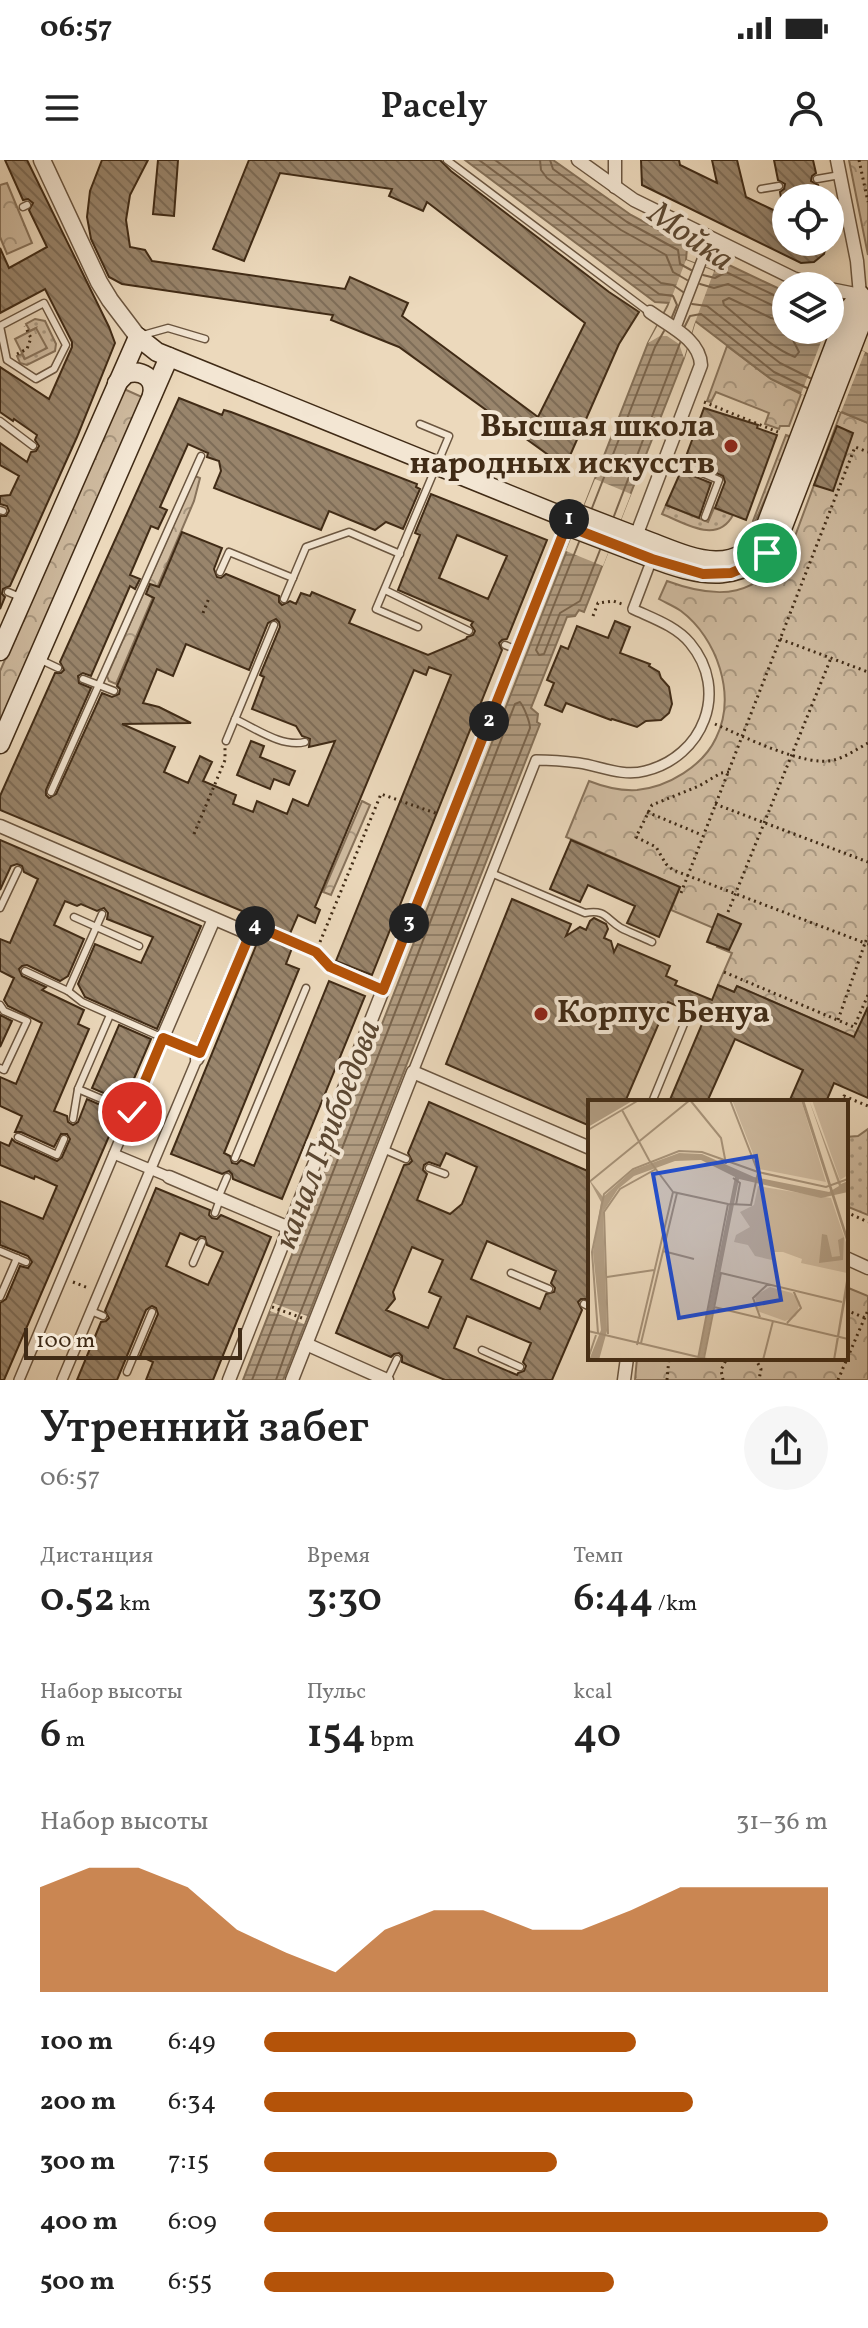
<!DOCTYPE html>
<html lang="ru">
<meta charset="utf-8">
<style>
:root{--surface:#fff;--page:#f6f6f6;--text:#222;--muted:#767676;--accent:#b45309}
body{margin:0;font-family:Vollkorn,serif;background:var(--page);color:var(--text);height:100vh;display:flex;flex-direction:column;font-size:30px;white-space:nowrap}
*{box-sizing:border-box;margin:0}
p{font-size:26px;color:var(--muted)}
.icon{flex:none;width:44px;height:44px;fill:none;stroke:currentColor;stroke-width:2;stroke-linecap:round;stroke-linejoin:round}
.map{position:relative;height:1220px;overflow:hidden}
.panel{display:flex;flex-direction:column;background:var(--surface);flex:1}
.panel>*{flex:none}
.buttons{position:absolute;left:772px;top:24px;display:grid;gap:16px}
.buttons a{display:grid;place-items:center;width:72px;height:72px;border-radius:50%;background:var(--surface);box-shadow:0 4px 20px #0003;font-size:40px}
.scale{position:absolute;left:24px;bottom:20px;width:218px;box-sizing:border-box;padding-left:8px;border:4px solid #402b16;border-top:0;font-size:22px;line-height:28px;white-space:nowrap;color:#402b16;-webkit-text-stroke:6px #f3e6d3;paint-order:stroke}
.pin{position:absolute;display:grid;place-items:center;width:68px;height:68px;color:#fff;margin:-34px;border:4px solid #fff;border-radius:50%;box-shadow:0 2px 8px #0007}
.km{position:absolute;width:40px;height:40px;margin:-20px;border-radius:50%;background:#222;color:#fff;font-size:22px;line-height:40px;text-align:center}
.round{display:grid;place-items:center;flex:none;width:84px;height:84px;border-radius:42px;background:var(--page)}
.head{display:flex;align-items:center;justify-content:space-between;height:136px;padding:0 40px}
h1{font-size:44px;font-weight:600;line-height:60px}
.stats{display:grid;grid-template-columns:repeat(3,1fr);gap:12px;height:136px;padding:8px 40px}
.stats div{display:grid;align-content:center}
.stats b{font-size:40px;font-weight:600}
.stats small{font-size:22px;font-weight:400}
.stats p{font-size:22px}
.chart{height:224px;padding:16px 40px}
.chart p{display:flex;justify-content:space-between}
.chart svg{width:100%;height:144px;margin-top:8px;fill:var(--accent);opacity:.7}
ul{padding:0 40px;list-style:none;font-size:26px}
li{display:grid;grid-template-columns:128px 96px 1fr;align-items:center;height:60px}
li i{height:20px;border-radius:10px;background:var(--accent)}
.status{display:flex;justify-content:space-between;align-items:center;height:56px;padding:0 40px;background:var(--surface);direction:ltr}
.status svg{height:22px;fill:currentColor}
header{display:flex;justify-content:space-between;align-items:center;height:104px;padding:0 40px;background:var(--surface);font-size:36px;font-weight:600}
.map>svg:first-child{display:block}
.grass{fill:url(#grass-dots);stroke:#88735b;stroke-width:2}
.forest{fill:url(#forest-crowns);stroke:#88735b;stroke-width:2}
.water{fill:url(#water-rules);stroke:#847058;stroke-width:2}
.pier{fill:#ecd9bc}
.lines{fill:none;stroke-linecap:round;stroke-linejoin:round}
.shore{stroke:#79644d;stroke-width:2}
.building{fill:url(#building-back-hatch);stroke:#402b16;stroke-width:2;fill-rule:evenodd}
.service-casing{stroke:#6b5640;stroke-width:9}
.pedestrian-casing{stroke:#6b5640;stroke-width:12}
.minor-casing{stroke:#6b5640;stroke-width:15}
.tertiary-casing{stroke:#6b5640;stroke-width:19}
.secondary-casing{stroke:#402b16;stroke-width:21}
.path{stroke:#402b16;stroke-width:3;stroke-dasharray:2 4;stroke-linecap:butt}
.service{stroke:#f3e6d3;stroke-width:6}
.pedestrian{stroke:#f3e6d3;stroke-width:9}
.minor{stroke:#f3e6d3;stroke-width:12}
.tertiary{stroke:#f3e6d3;stroke-width:16}
.secondary{stroke:#f3e6d3;stroke-width:18}
.route-casing{stroke:#fff;stroke-width:16}
.route{stroke:#b45309;stroke-width:10}
.poi-dot{fill:#8f2418;stroke:#f3e6d3;stroke-width:3}
.labels{text-anchor:middle;dominant-baseline:central;stroke-width:8;stroke-linejoin:round;paint-order:stroke}
.poi-label{font-size:32px;font-weight:bold;fill:#402b16;stroke:#f3e6d3;text-anchor:end}
.water-label{font-size:34px;font-style:italic;fill:#5c4832;stroke:#f3e6d3}
.inset-road{fill:none;stroke:#a7937a;stroke-width:2}
.view{fill:#1d4ed8;fill-opacity:0.15;stroke:#1d4ed8;stroke-width:4}
.inset-edge{fill:none;stroke:#402b16;stroke-width:4}
</style>
<div class="status"><b>06:57</b><svg viewBox="0 0 49 12"><path d="M0 12V9h3v3zM5 12V6h3v6zM10 12V3h3v9zM15 12V0h3v12zM26 1h20v11H26zM47 4h2v5h-2z"/></svg></div>
<header><svg class="icon" aria-label="menu" viewBox="0 0 24 24"><path d="M4 6h16M4 12h16M4 18h16"/></svg>Pacely<svg class="icon" aria-label="person" viewBox="0 0 24 24"><circle cx="12" cy="8" r="4"/><path d="M4 21q1-7 8-7t8 7"/></svg></header>
<div class="map">
<svg width="868" height="1220" viewBox="0 0 868 1220">
<defs>
<pattern id="grass-dots" width="8" height="8" patternUnits="userSpaceOnUse" patternTransform="scale(2)"><rect width="8" height="8" fill="#cfbba0"/><path d="M2 2h.1M6 6h.1" fill="none" stroke="#a99881" stroke-width="1.8" stroke-linecap="round"/></pattern>
<pattern id="forest-crowns" width="20" height="18" patternUnits="userSpaceOnUse" patternTransform="scale(2)"><rect width="20" height="18" fill="#cfbba0"/><path d="M2 6a3 3 0 1 1 6 0M12 15a3 3 0 1 1 6 0" fill="none" stroke="#a99881"/></pattern>
<pattern id="water-rules" width="6" height="5" patternUnits="userSpaceOnUse" patternTransform="scale(2)"><rect width="6" height="5" fill="#b29e84"/><path d="M0 2.5h6" fill="none" stroke="#92816b"/></pattern>
<pattern id="building-back-hatch" width="6" height="6" patternUnits="userSpaceOnUse" patternTransform="scale(2)"><rect width="6" height="6" fill="#99856c"/><path d="M-1 5l2 2M0 0l6 6M5-1l2 2" fill="none" stroke="#7e6d58"/></pattern>
</defs>
<rect width="100%" height="100%" fill="#ecd9bc"/>
<filter id="stains"><feTurbulence type="fractalNoise" baseFrequency=".0025" numOctaves="4"/><feColorMatrix values="0 0 0 0 .2 0 0 0 0 .09 0 0 0 0 .02 0 0 0 .5 -.17"/></filter>
<radialGradient id="worn" r=".72"><stop offset=".6" stop-color="#630" stop-opacity="0"/><stop offset="1" stop-color="#630" stop-opacity=".3"/></radialGradient>
<g class="grass">
<polygon points="35,159 45,161 56,184 55,191 27,205 20,203 17,196 22,194 24,198 36,168 30,171 26,164"/>
<polygon points="786,275 792,277 755,362 753,361"/>
<path d="M666 345 708 362 714 348 733 355C717 385 685 363 662 354Z"/>
<polygon points="868,969 868,1055 846,1046 846,977 858,976"/>
</g>
<g class="forest">
<polygon points="849,0 868,0 868,95"/>
<polygon points="7,23 32,83 7,94 0,77 0,25"/>
<polygon points="36,168 47,188 25,199 15,179"/>
<polygon points="727,186 771,219 801,234 789,266 780,266 779,269 765,264 769,253 716,232 711,242 707,241"/>
<polygon points="124,229 142,237 0,563 0,511"/>
<path d="M841 252 868 263V847L852 883 838 870 737 826 734 832 718 825 732 793 717 787 723 772 671 750 680 727 566 677 589 621C604 627 620 631 637 630 668 627 703 606 716 578 737 535 717 478 681 451 674 446 666 443 659 439L667 421C721 441 757 437 791 387Z"/>
<polygon points="195,316 200,318 194,341 116,524 109,521 107,516"/>
<polygon points="362,641 370,645 331,735 323,732"/>
<polygon points="846,1127 868,1136 868,1220 635,1220 637,1198 846,1198"/>
</g>
<polygon class="water" points="465,0 553,0 631,55 683,83 687,88 686,100 714,111 722,104 727,104 786,132 786,170 817,170 868,194 868,263 837,250 771,219 695,161 684,198 584,452 579,450 575,456 567,457 531,548 538,554 537,562 540,564 283,1220 243,1220 648,183 669,143 655,142"/>
<g class="pier">
<polygon points="686,100 714,111 694,165 684,198 679,184 667,176 660,176 648,183 668,147"/>
<polygon points="824,174 865,192 841,252 801,234"/>
<polygon points="595,319 631,334 603,406 566,391"/>
<polygon points="273,1143 307,1156 304,1164 270,1151"/>
</g>
<g class="lines">
<g class="shore">
<polyline points="479,0 659,134 673,136 677,145 672,157"/>
<polyline points="495,0 661,123 673,125 683,132"/>
<polyline points="540,0 541,10 547,18 621,70 666,95 673,112 687,120"/>
<polyline points="550,0 553,9 585,32 627,62 678,90 680,104 691,110"/>
<polyline points="703,115 715,118 726,112 780,138 786,139"/>
<polyline points="700,124 714,128 728,124 776,147 786,149"/>
<polyline points="692,144 707,146 780,203 810,218"/>
<path d="M786 161 771 158 729 138 723 141 724 145C744 161 771 188 795 197L799 192 793 180 792 170"/>
<polyline points="685,166 690,156 701,154 774,212 807,228"/>
<polyline points="592,348 655,187 664,171"/>
<polyline points="614,356 680,183"/>
<polyline points="579,382 536,490 539,495 544,494 560,453 580,441 600,390"/>
<path d="M252 1220 515 544 520 542C524 547 530 562 530 568L297 1161 276 1220"/>
</g>
</g>
<g class="building">
<polygon points="5,0 27,0 109,167 115,183 77,277 10,426 3,429 2,434 5,437 0,449 0,356 6,356 9,351 7,346 0,344 0,336 10,335 19,316 0,305 0,283 27,302 31,292 36,291 39,286 35,280 37,275 14,259 13,261 0,252 0,207 49,239 72,187 72,182 45,129 0,153 0,88 9,108 47,87 29,50 33,43 28,39 23,40"/>
<polygon points="102,0 148,0 130,35 126,60 130,87 145,90 152,101 345,129 350,117 408,143 402,156 538,257 585,163 427,42 423,51 389,36 392,29 280,13 244,101 213,89 249,0 440,0 451,11 609,132 639,152 619,184 565,307 399,187 331,160 333,155 122,124 109,117 91,79 87,57 90,31"/>
<polygon points="158,0 178,0 174,56 153,54"/>
<polygon points="641,0 679,0 680,5 717,23 712,0 737,0 746,37 786,56 786,82 827,82 824,94 814,102 801,103 642,25"/>
<polygon points="774,0 813,0 816,13 812,16 811,21 818,25 821,38 781,38 780,32 784,29 785,24 778,20"/>
<path d="M179 238 222 255 224 250 231 252 417 324 416 327 420 329 403 369 386 362 375 370 329 351 321 370 214 328 221 311 219 301 207 297 208 293 188 284 160 347 167 350 158 369 151 366 130 415 140 419 135 429 130 426 91 516 83 513 78 516 79 523 91 528 46 630V635L49 638 56 634 102 533 112 537 119 534 120 529 117 526 154 438 146 434 150 424 159 427 182 372 222 388 214 409 217 417 221 418 226 414 279 436V442L282 445 290 441 296 444 301 433 310 436 312 432 355 450 349 463 428 495 466 479 467 477 473 475 475 471 471 465 473 462 398 430 420 375 415 373 431 334 547 380 507 479 502 480 499 483 502 490 372 815 336 801 451 515 429 507 426 515 414 510 315 747 320 750 315 763 298 755 285 785 292 788 286 804 299 809 224 993 230 996 232 1003 237 1004 241 1000 254 1006 329 821 365 836 282 1039 233 1019 232 1014 229 1011 222 1014 171 994 266 761 0 650V636L55 513H61L64 510 60 502ZM457 375 507 396 488 439 439 418ZM276 459 279 462 280 467 260 515 264 517 252 549 296 566 302 576 310 579 309 587 335 581 308 646 293 639 287 654 257 641 253 652 233 644 236 635 203 621 212 602 200 596 188 623 164 612 175 587 122 564 191 563 159 547 143 543 157 509 173 516 186 484 249 510 268 463Z"/>
<polygon points="704,248 758,265 757,268 777,275 746,360 715,348 725,322 723,316 685,299"/>
<polygon points="837,266 853,273 833,331 814,325"/>
<polygon points="681,311 711,323 699,358 666,345"/>
<polygon points="615,461 630,467 620,493 650,504 649,506 659,512 661,518 669,527 672,544 669,553 661,560 646,561 637,567 612,559 611,560 566,543 562,552 545,545 554,523 547,520 561,486 568,489 577,466 608,478"/>
<polygon points="251,581 264,586 260,597 295,611 289,625 274,619 270,629 237,615"/>
<polygon points="0,680 201,766 157,869 85,837 78,824 95,784 141,803 153,777 107,759 108,753 104,748 97,751 81,744 77,746 65,741 54,765 84,779 68,816 60,821 27,805 22,806 19,809 22,816 46,827 42,830 84,850 78,864 89,869 54,951 67,956 68,962 73,965 78,962 87,939 119,953 4,1220 0,1220 0,1143 6,1139 20,1106 28,1108 32,1102 28,1096 0,1085 0,1041 43,1059 57,1026 35,1016 34,1019 0,1005 0,982 9,986 12,979 15,982 57,1001 62,997 70,979 67,974 61,974 54,987 21,972 15,972 22,956 0,946 0,917 16,924 42,863 8,846 4,840 14,818 0,811 0,779 10,783 38,719 24,712 22,706 17,704 11,706 0,730"/>
<polygon points="571,680 680,727 659,777 627,763 635,746 588,725 580,742 550,729"/>
<polygon points="512,739 571,764 566,776 580,767 586,770 590,761 594,758 606,764 608,769 604,778 611,781 614,792 618,784 670,806 666,816 677,821 675,825 712,840 718,825 734,832 737,826 854,877 868,847 868,938 834,923 826,942 789,942 803,910 735,879 707,942 669,942 705,857 668,842 625,942 590,942 590,966 446,904"/>
<polygon points="718,754 741,764 729,790 707,782"/>
<polygon points="0,855 12,861 0,887"/>
<polygon points="119,865 151,879 124,942 92,928"/>
<path d="M429 942 590 1012V1130L587 1139H581L578 1142 582 1150 552 1220H445L402 1202V1196L399 1193 394 1194 391 1197 336 1173 404 1005 409 1004 412 1001 408 993ZM446 993 477 1007 462 1044 450 1054 417 1040 427 1014 423 1010 424 1005 429 1002 440 1006ZM487 1081 556 1111 551 1123 555 1128 554 1132 546 1134 540 1149 471 1119ZM412 1087 443 1100 429 1132 441 1137 428 1168 386 1150 395 1139 393 1132ZM467 1156 531 1183 523 1202 526 1206 524 1211 518 1213 517 1215 454 1188Z"/>
<path d="M156 1028 210 1050 209 1055 212 1058 217 1059 221 1055 271 1077 213 1220H146L153 1202 140 1196 158 1154 156 1148 152 1146 146 1150 117 1220H77L101 1162 106 1161 109 1158 105 1151ZM180 1073 196 1080 201 1076 205 1077 207 1085 223 1092 208 1125 166 1106Z"/>
</g>
<g class="lines">
<defs>
<g id="service">
<polyline points="447,0 649,152"/>
<polyline points="817,19 840,15"/>
<polyline points="761,29 779,26"/>
<polyline points="23,47 27,45"/>
<polygon points="44,143 66,185 54,209 36,219 7,200 0,166"/>
<polyline points="143,175 168,168 205,179"/>
<polyline points="0,261 33,286"/>
<polyline points="666,298 719,320 705,357"/>
<polyline points="0,350 3,351"/>
<polyline points="220,412 229,392 293,418"/>
<polyline points="385,430 469,471"/>
<polyline points="8,432 20,437"/>
<polyline points="284,439 306,387 349,372 400,394"/>
<polyline points="418,467 376,449 449,276 420,264"/>
<polyline points="505,485 517,490"/>
<polyline points="41,500 58,508"/>
<polyline points="83,519 114,531"/>
<path d="M235 559C255 568 282 588 305 582"/>
<polyline points="226,581 274,465"/>
<polyline points="51,632 201,296"/>
<path d="M491 713 585 753C606 749 606 759 621 768 631 773 642 777 652 782"/>
<polyline points="0,748 18,710"/>
<polyline points="74,757 139,786"/>
<polyline points="316,792 330,807 383,830"/>
<polyline points="25,811 68,831 82,842 161,877"/>
<polyline points="68,831 102,754"/>
<polyline points="0,845 4,851 27,861 4,910 0,908"/>
<polyline points="78,929 132,952"/>
<polyline points="652,942 684,864"/>
<polyline points="73,959 78,929 110,855"/>
<polyline points="18,977 57,995 64,979"/>
<polyline points="383,989 406,999"/>
<polyline points="235,998 306,828"/>
<polyline points="429,1008 445,1014"/>
<polyline points="218,1038 227,1017"/>
<polyline points="215,1053 220,1039"/>
<polyline points="0,1091 26,1102"/>
<polyline points="193,1103 202,1082"/>
<polyline points="511,1113 549,1129"/>
<polyline points="0,1137 17,1098"/>
<polyline points="584,1144 590,1147"/>
<polyline points="91,1151 103,1156"/>
<polyline points="482,1190 520,1207"/>
<polyline points="127,1212 152,1152"/>
<polyline points="387,1220 397,1199"/>
</g>
<g id="pedestrian">
<polyline points="675,170 707,87"/>
<path d="M413 912 536 600C550 600 564 601 579 603 600 606 622 617 645 611 703 597 730 531 690 483 676 466 652 458 633 449L652 399"/>
<polyline points="114,994 169,1017"/>
<polyline points="19,1220 160,884"/>
<polyline points="62,1220 197,899"/>
</g>
<g id="minor">
<polyline points="578,0 634,40 793,118 816,126"/>
<polyline points="615,0 615,27"/>
<polyline points="830,129 860,135 857,101 837,0"/>
<path d="M636 376 701 205C700 179 669 166 650 152"/>
<polyline points="0,666 250,774 197,899"/>
<polyline points="163,878 200,893"/>
<polyline points="160,884 214,759"/>
<polyline points="169,1017 289,1068"/>
<polyline points="846,1098 868,1108"/>
<polyline points="306,1184 387,1220"/>
<polyline points="229,1220 569,359"/>
<polyline points="292,1220 413,912 590,988"/>
<polyline points="624,1220 627,1198"/>
</g>
<polyline id="tertiary" points="42,0 99,122 110,140 138,177"/>
<g id="secondary">
<path d="M117 223 126 214C142 209 156 218 152 235"/>
<path d="M569 359 575 369C599 378 622 387 646 396 699 417 750 430 782 369L864 156 860 135"/>
<path d="M569 359 581 355C604 364 628 373 651 382 690 397 735 419 763 373L848 150 860 135"/>
<polyline points="0,491 138,177 157,192 569,359"/>
<polyline points="0,584 169,197"/>
</g>
</defs>
<use href="#service" class="service-casing"/>
<use href="#pedestrian" class="pedestrian-casing"/>
<use href="#minor" class="minor-casing"/>
<use href="#tertiary" class="tertiary-casing"/>
<use href="#secondary" class="secondary-casing"/>
<g class="path">
<polyline points="859,0 868,42"/>
<polyline points="17,194 27,189 31,178 25,166"/>
<polyline points="704,242 778,272"/>
<polyline points="203,453 209,438"/>
<polyline points="593,456 598,443 613,441 622,444"/>
<polyline points="780,479 868,512"/>
<path d="M715 564C742 576 807 608 834 600 846 597 857 589 868 583"/>
<polyline points="729,612 721,613 699,626 652,645 636,677 656,687 666,704 673,710 865,783 868,776"/>
<polyline points="715,644 868,702"/>
<polyline points="647,652 702,675"/>
<polyline points="194,674 225,600 225,588"/>
<polyline points="681,733 855,287 868,292"/>
<polyline points="728,752 831,498"/>
<polyline points="263,771 308,789"/>
<polyline points="320,782 381,634 438,654"/>
<polyline points="724,812 854,867 868,835"/>
<polyline points="838,860 865,783 868,784"/>
<polyline points="842,942 844,936 868,946"/>
<polyline points="846,1052 868,1062"/>
<polyline points="73,1122 88,1128"/>
<polyline points="272,1147 302,1158"/>
<polyline points="846,1150 868,1159"/>
<polyline points="755,1198 761,1209 759,1220"/>
<polyline points="667,1220 669,1198"/>
<polyline points="723,1220 721,1210 727,1198"/>
<polyline points="838,1220 868,1150"/>
</g>
<use href="#service" class="service"/>
<use href="#pedestrian" class="pedestrian"/>
<use href="#minor" class="minor"/>
<use href="#tertiary" class="tertiary"/>
<use href="#secondary" class="secondary"/>
</g>
<g class="lines">
<defs>
<polyline id="route" points="132,952 163,878 200,893 250,774 251,764 316,792 330,807 383,830 569,359 575,369 652,399 703,414 731,413 750,405 767,393"/>
</defs>
<use href="#route" class="route-casing"/>
<use href="#route" class="route"/>
</g>
<g class="poi-dot">
<circle cx="731" cy="286" r="8"/>
<circle cx="541" cy="854" r="8"/>
</g>
<g class="labels">
<g class="poi-label">
<text x="715" y="268">Высшая школа<tspan x="715" dy="37">народных искусств</tspan></text>
<text x="557" y="854" text-anchor="start">Корпус Бенуа</text>
</g>
<g class="water-label">
<text transform="translate(690 78) rotate(35)">Мойка</text>
<text transform="translate(329 975) rotate(-69)">канал Грибоедова</text>
</g>
</g>
<g transform="translate(588 940)">
<rect width="260" height="260" fill="#ecd9bc"/>
<path d="M144 0H213L238 82 171 69ZM224 0H260V75L252 80ZM170 86 243 98 260 148 259 173 213 163 214 159 195 152H186L184 160 167 156 160 145 146 142 148 135 162 127 152 112 166 105ZM182 187 204 193 212 202 208 216 197 221 169 211 167 196Z" fill="#cfbba0"/>
<path d="M0 0H46L0 27ZM221 0 253 84 260 81V92L233 98 151 79 115 260H110L147 77 113 60 87 61 46 76 30 89 15 112 19 231 11 260H1L13 230 5 152 13 102 0 78 15 97 45 70 91 53 114 54 166 77 241 92 251 86ZM234 134 239 135 244 157 252 156 250 140 256 137 255 160 231 163Z" fill="#b29e84"/>
<path class="inset-road" d="M102 0 133 38 138 64M214 0 260 143M215 0 260 141M34 10 61 60 85 92M0 30 51 0M170 72 238 87 260 79M145 78 152 83 148 105M0 83 102 0M140 104 163 105 170 72M75 151 106 159M19 177 66 170M126 207 260 239M172 217 165 198 180 184M199 223 213 208 205 190M0 231 123 260M10 233 4 152 16 94 45 69 91 51 114 52 170 72 142 0M20 234 16 112 32 89 68 69M53 243 89 93M49 245 85 92 140 104M116 258 133 173 254 202M0 259 8 235M110 259 140 104M175 260 185 221M246 260 260 175M246 260 260 180"/>
<path class="view" d="M168 56 193 200 91 218 65 74Z"/>
<rect width="260" height="260" class="inset-edge"/>
</g>
<rect width="100%" height="100%" filter="url(#stains)"/>
<rect width="100%" height="100%" fill="url(#worn)"/>
</svg>
<div class="buttons">
<a><svg class="icon" aria-label="locate" viewBox="0 0 24 24"><circle cx="12" cy="12" r="6"/><path d="M12 2v4M12 18v4M2 12h4M18 12h4"/></svg></a>
<a><svg class="icon" aria-label="layers" viewBox="0 0 24 24"><path d="M12 4l9 5-9 5-9-5zM3 14l9 5 9-5"/></svg></a>
</div>
<div class="scale">100 m</div>
<div class="pin" style="left:767px;top:393px;background:#1e9e55"><svg class="icon" aria-label="arrive" viewBox="0 0 24 24"><path d="M6 21V4h12l-3 4 3 4H6"/></svg></div>
<div class="pin" style="left:132px;top:952px;background:#d93025"><svg class="icon" aria-label="check" viewBox="0 0 24 24"><path d="M5 12l5 5 9-10"/></svg></div>
<b class="km" style="left:569px;top:359px">1</b>
<b class="km" style="left:489px;top:561px">2</b>
<b class="km" style="left:409px;top:763px">3</b>
<b class="km" style="left:255px;top:766px">4</b>
</div>
<section class="panel">
<div class="head"><div><h1>Утренний забег</h1><p>06:57</p></div><a class="round"><svg class="icon" aria-label="share" viewBox="0 0 24 24"><path d="M12 15V3M7 8l5-5 5 5M5 13v7h14v-7"/></svg></a></div>
<div class="stats">
<div><p>Дистанция</p><b>0.52<small> km</small></b></div>
<div><p>Время</p><b>3:30</b></div>
<div><p>Темп</p><b>6:44<small> /km</small></b></div>
</div>
<div class="stats">
<div><p>Набор высоты</p><b>6<small> m</small></b></div>
<div><p>Пульс</p><b>154<small> bpm</small></b></div>
<div><p>kcal</p><b>40</b></div>
</div>
<div class="chart"><p><span>Набор высоты</span>31–36 m</p>
<svg viewBox="0 0 160 44" preserveAspectRatio="none"><path d="M0 44V12L10 6L20 6L30 12L40 25L50 32L60 38L70 25L80 19L90 19L100 25L110 25L120 19L130 12L140 12L150 12L160 12V44z"/></svg>
</div>
<ul>
<li><b>100 m</b>6:49<i style="width:66%"></i></li>
<li><b>200 m</b>6:34<i style="width:76%"></i></li>
<li><b>300 m</b>7:15<i style="width:52%"></i></li>
<li><b>400 m</b>6:09<i style="width:100%"></i></li>
<li><b>500 m</b>6:55<i style="width:62%"></i></li>
</ul>
</section>
